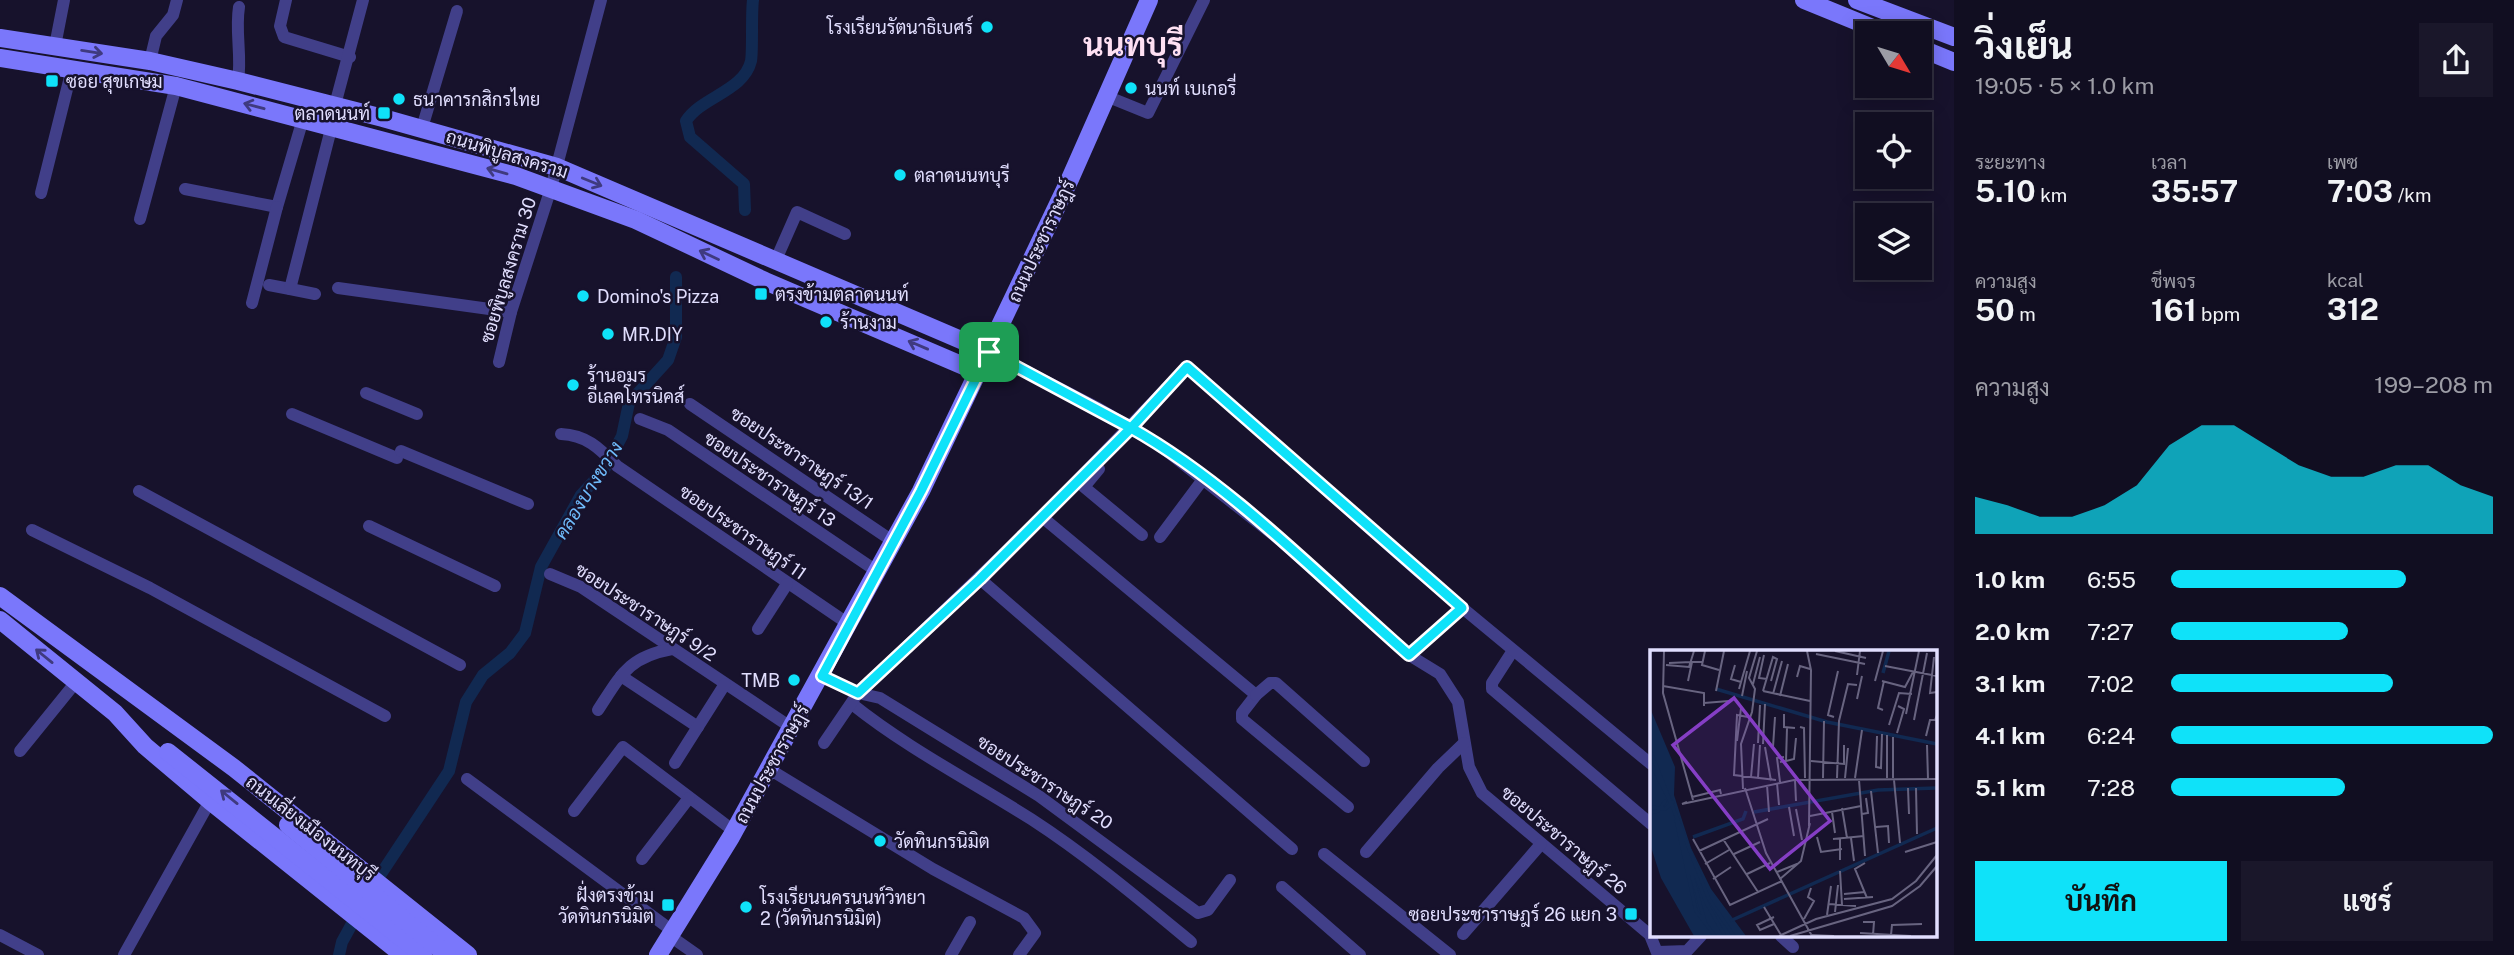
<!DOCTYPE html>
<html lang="th">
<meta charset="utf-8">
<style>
:root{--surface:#110e21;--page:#1a172a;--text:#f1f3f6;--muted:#9c9ca5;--line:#302e3f;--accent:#0fe2f9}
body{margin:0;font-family:"Public Sans",Sarabun,sans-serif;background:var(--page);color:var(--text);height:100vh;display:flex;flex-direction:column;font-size:26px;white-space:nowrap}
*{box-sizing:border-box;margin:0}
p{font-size:23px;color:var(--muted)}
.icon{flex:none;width:38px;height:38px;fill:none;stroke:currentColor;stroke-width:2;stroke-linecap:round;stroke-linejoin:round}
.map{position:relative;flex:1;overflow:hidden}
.side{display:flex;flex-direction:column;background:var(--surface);width:560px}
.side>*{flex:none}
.needle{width:46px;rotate:128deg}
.tools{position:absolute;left:1855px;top:21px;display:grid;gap:14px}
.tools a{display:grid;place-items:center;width:77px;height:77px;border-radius:0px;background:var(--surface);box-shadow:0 4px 18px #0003,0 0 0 2px var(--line);font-size:35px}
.pin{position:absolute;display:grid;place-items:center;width:60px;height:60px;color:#fff;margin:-30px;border-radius:14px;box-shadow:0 4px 10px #0006}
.round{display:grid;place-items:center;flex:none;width:74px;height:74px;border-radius:0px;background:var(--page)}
.head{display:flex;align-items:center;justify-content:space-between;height:119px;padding:0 21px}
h1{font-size:38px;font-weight:700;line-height:52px}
.stats{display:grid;grid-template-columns:repeat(3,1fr);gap:10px;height:119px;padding:7px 21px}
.stats div{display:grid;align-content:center}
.stats b{font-size:30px;font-weight:700}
.stats small{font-size:19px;font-weight:400}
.stats p{font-size:19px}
.chart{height:196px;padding:14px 21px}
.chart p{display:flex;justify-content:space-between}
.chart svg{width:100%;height:126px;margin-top:7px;fill:var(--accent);opacity:.7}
.cta{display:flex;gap:14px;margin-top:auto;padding:14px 21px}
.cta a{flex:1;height:80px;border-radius:0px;background:var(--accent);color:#111;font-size:28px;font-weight:700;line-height:80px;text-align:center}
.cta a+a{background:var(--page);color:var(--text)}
ul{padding:0 21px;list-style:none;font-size:23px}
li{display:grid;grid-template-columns:112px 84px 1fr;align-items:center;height:52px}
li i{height:18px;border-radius:9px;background:var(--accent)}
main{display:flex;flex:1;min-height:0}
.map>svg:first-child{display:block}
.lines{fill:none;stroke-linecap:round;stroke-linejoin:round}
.canal{stroke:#112951;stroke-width:12}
.street{stroke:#413f89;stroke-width:12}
.secondary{stroke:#7a77fb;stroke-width:18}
.oneway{stroke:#3f3a7f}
.route-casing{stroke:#fff;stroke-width:14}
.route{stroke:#0fe2f9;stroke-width:9}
.poi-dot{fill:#0fe2f9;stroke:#17122c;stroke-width:2.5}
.labels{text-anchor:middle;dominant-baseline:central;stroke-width:5;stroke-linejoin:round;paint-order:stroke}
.poi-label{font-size:18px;fill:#e1defe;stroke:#17122c;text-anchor:start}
.street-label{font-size:18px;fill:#e1defe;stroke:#17122c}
.water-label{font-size:19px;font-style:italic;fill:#6fbbfb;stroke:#17122c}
.town-label{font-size:32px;font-weight:bold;fill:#fee0f3;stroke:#17122c}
.inset-river{fill:none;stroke:#112951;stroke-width:3.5}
.inset-road{fill:none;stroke:#686480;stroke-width:2}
.view{fill:#853ec5;fill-opacity:0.15;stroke:#853ec5;stroke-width:3.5}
.inset-edge{fill:none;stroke:#e1defe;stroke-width:3.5}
</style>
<main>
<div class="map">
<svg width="1954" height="955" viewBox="0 0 1954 955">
<rect width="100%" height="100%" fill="#17122c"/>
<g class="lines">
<g class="canal">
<path d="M745 210 744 184 690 137 686 121C701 97 744 91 751 61 753 50 751 15 753 0"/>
<polyline points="373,886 449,771 466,702 483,675 510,653 525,633 541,567 581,495 604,470 622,436 629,403 668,360 676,337 676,277"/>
<polyline points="339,955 342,942 359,911"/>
</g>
<g class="street">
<polyline points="286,0 280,26 284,37 350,57"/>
<polyline points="55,46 64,0"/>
<polyline points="150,61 156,36 173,15 177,0"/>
<path d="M238 81C242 56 235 32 239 7"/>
<polyline points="1106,96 1148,113 1204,0"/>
<polyline points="335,105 363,0"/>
<polyline points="422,128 457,11"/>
<polyline points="185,189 277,207 303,119"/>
<polyline points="41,193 72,69"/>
<polyline points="140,219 176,86"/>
<polyline points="775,262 797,212 845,234"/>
<polyline points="269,285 290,289"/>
<polyline points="338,288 511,312"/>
<polyline points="315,294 290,289 332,125"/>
<polyline points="252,303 277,207"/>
<polyline points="989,352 1096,407 1158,444 1280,540 1409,655 1440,674 1458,702 1469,767 1482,793 1650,935 1658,955"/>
<polyline points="499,362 511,312 551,188 601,0"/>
<polyline points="366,393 417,414"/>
<polyline points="690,404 894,542"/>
<polyline points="292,414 397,458"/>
<polyline points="640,419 668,430 878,572"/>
<path d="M561 434C587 435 600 449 617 466L850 625"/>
<polyline points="401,451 528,504"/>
<polyline points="1099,469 1084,487 1142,535"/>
<polyline points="139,491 460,665"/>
<polyline points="1042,517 1256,695 1242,713 1242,719 1348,807"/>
<polyline points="369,526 495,586"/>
<polyline points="32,530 150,588 385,716"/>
<polyline points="1160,537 1204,478"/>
<polyline points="550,574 581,587 792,728"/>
<polyline points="980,579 1292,849"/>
<polyline points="758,629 787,584"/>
<polyline points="1512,652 1492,683 1492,689 1651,824"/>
<polyline points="1409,655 1462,608"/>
<polyline points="621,676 698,727"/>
<polyline points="822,676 858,693 880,698 1039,796 1198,913 1208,910 1230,880"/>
<polyline points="1256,695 1270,683 1276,683 1364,761"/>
<path d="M852 704C907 748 971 781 1031 819 1088 856 1139 899 1191 942"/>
<path d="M598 710C621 675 628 657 672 649"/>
<polyline points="824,743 858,693 1042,517 1187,367 1419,572 1651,764"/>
<polyline points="20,751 76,682"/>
<polyline points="675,763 725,684"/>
<polyline points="769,769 933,869 1024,918 1035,933 1019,955"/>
<polyline points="467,779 674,932"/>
<polyline points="574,811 623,747 734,831"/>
<polyline points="1366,852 1438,768 1464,743"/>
<polyline points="1324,854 1450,955"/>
<polyline points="642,859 689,798"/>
<polyline points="1282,887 1360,955"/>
<polyline points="1463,934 1541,844"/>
<polyline points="0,935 38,955"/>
<polyline points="670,936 697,955"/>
<polyline points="1781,936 1793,947"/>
<polyline points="1658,952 1687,951 1701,936"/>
<polyline points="124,955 210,801"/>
<polyline points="951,955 970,922"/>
</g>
<g class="secondary">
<polyline points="1804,0 1885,33"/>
<polyline points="1857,0 1954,37"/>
<polyline points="0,38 150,61 238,81 383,118 557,167 989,352"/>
<polyline points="1920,48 1954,62"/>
<polyline points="0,58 176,86 516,176 636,220 765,281 980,373"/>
<polyline points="0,596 234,768 468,955"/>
<polyline points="0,620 115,713 145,746 210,801 403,955"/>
<polyline points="168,752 423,955"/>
<polyline points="288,825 447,955"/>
<polyline points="658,955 731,837 921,491 1070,179 1149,0"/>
</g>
</g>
<defs><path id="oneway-shaft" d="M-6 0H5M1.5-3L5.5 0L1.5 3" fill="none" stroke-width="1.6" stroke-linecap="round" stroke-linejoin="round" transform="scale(1.75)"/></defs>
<g class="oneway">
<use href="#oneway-shaft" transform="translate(92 52) rotate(9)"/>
<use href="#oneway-shaft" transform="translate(254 106) rotate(-165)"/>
<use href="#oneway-shaft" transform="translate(497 171) rotate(-164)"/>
<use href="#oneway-shaft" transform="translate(592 182) rotate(22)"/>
<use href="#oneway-shaft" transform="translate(709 255) rotate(-155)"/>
<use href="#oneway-shaft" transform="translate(918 345) rotate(-157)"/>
<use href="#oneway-shaft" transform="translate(44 656) rotate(-141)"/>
<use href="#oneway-shaft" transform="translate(229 797) rotate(-141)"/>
</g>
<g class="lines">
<defs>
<path id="route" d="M989 352 921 491 822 676 858 693 980 579 1131 428C1231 484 1322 579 1409 655L1462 608 1187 367 1131 428 989 352"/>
</defs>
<use href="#route" class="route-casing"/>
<use href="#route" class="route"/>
</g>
<g class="poi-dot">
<circle cx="987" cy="27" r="7"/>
<rect x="45" y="74" width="14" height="14" rx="3.5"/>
<circle cx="1131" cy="88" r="7"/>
<circle cx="399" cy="99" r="7"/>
<rect x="377" y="106" width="14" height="14" rx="3.5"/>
<circle cx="900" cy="175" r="7"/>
<rect x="754" y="287" width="14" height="14" rx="3.5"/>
<circle cx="583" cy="296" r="7"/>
<circle cx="826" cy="322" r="7"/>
<circle cx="608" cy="334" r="7"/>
<circle cx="573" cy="385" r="7"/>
<circle cx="794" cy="680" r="7"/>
<circle cx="880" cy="841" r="7"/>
<rect x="661" y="898" width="14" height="14" rx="3.5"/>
<circle cx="746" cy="907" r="7"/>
<rect x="1624" y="907" width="14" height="14" rx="3.5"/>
</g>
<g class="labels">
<g class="poi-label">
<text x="973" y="27" text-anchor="end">โรงเรียนรัตนาธิเบศร์</text>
<text x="66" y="81">ซอย สุขเกษม</text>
<text x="1145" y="88">นนท์ เบเกอรี่</text>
<text x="413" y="99">ธนาคารกสิกรไทย</text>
<text x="370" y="113" text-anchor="end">ตลาดนนท์</text>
<text x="914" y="175">ตลาดนนทบุรี</text>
<text x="775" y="294">ตรงข้ามตลาดนนท์</text>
<text x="597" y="296">Domino's Pizza</text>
<text x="840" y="322">ร้านงาม</text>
<text x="622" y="334">MR.DIY</text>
<text x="587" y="375">ร้านอมร<tspan x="587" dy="21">อีเลคโทรนิคส์</tspan></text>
<text x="780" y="680" text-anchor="end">TMB</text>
<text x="894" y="841">วัดทินกรนิมิต</text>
<text x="654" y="895" text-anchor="end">ฝั่งตรงข้าม<tspan x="654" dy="21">วัดทินกรนิมิต</tspan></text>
<text x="760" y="897">โรงเรียนนครนนท์วิทยา<tspan x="760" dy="21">2 (วัดทินกรนิมิต)</tspan></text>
<text x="1617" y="914" text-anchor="end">ซอยประชาราษฎร์ 26 แยก 3</text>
</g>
<g class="street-label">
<text transform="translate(507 154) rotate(17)">ถนนพิบูลสงคราม</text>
<text transform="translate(1041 241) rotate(-65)">ถนนประชาราษฎร์</text>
<text transform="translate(508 270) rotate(-73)">ซอยพิบูลสงคราม 30</text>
<text transform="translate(802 458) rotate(34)">ซอยประชาราษฎร์ 13/1</text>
<text transform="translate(770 479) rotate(34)">ซอยประชาราษฎร์ 13</text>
<text transform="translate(743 532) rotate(35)">ซอยประชาราษฎร์ 11</text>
<text transform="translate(646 612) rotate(33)">ซอยประชาราษฎร์ 9/2</text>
<text transform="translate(772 764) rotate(-61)">ถนนประชาราษฎร์</text>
<text transform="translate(1045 782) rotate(33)">ซอยประชาราษฎร์ 20</text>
<text transform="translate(311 828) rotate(38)">ถนนเลี่ยงเมืองนนทบุรี</text>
<text transform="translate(1564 840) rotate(40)">ซอยประชาราษฎร์ 26</text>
</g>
<g class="water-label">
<text transform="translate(588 490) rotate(-58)">คลองบางขวาง</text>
</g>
<g class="town-label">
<text x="1133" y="44">นนทบุรี</text>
</g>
</g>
<g transform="translate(1650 650)">
<rect width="287" height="287" fill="#17122c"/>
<path d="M0 58 25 117 24 145 41 198 61 239 96 286H44L11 228 0 194Z" fill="#112951"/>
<path class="inset-river" d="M233 23 239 1M66 39 177 72 287 94M0 100 59 249 84 286M0 112 23 157M0 157 15 159 24 151M104 162 228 140 286 138M0 163 8 161 16 150M26 169 46 261 65 286M29 179 55 272M43 187 93 169 96 161M33 193 57 254 75 286M80 271 287 178"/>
<path class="inset-road" d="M14 1 13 43 43 150M55 1 52 15 69 20M157 1 161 20 159 176M185 1 216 8M166 4 215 14M114 5 109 28 117 29M284 7 280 43 287 42M19 13 41 12M16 15 39 17 44 1M85 15 81 29 91 32M235 16 287 26M207 25 210 1M147 27 150 16 160 19M38 31 42 12H52M225 31 233 1M232 31 255 37 263 22M103 34 110 7M13 36 54 43V56M89 39 100 1M66 41 74 1M113 41 123 7 127 9 121 31M113 41 160 51M123 44 132 11M92 46 97 21M130 46 138 14M207 49 212 26M54 53 79 51M233 60 228 58 234 31M134 64V77L145 78M256 64 269 1M98 67 87 65 84 125 126 130M184 67 178 65 188 21M264 70 277 3M239 75 249 43 262 44M150 77 154 78 155 128M247 83 254 59 248 56M237 85V128M227 86 226 117 231 118 232 84M276 86 280 70H285L287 65M87 91 91 58M108 93 110 55M113 94 115 54M277 95 278 129M115 97 121 131M123 97 125 67M136 111 144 109 146 88M161 111 194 114V95M130 112 136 111 137 78M101 127 104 94M108 128 110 95M173 128 174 71M187 128 189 71 198 34 207 35M195 128 198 98M205 128 212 80M243 128V87M145 130 146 151M209 130 215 206M244 130 250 193M130 132 127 108 134 107M127 133 129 155M117 135 119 162M95 138 116 203 162 286M258 138 259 164M266 138 267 184M93 139 91 94 102 62 105 39 99 28 107 1M221 141 228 203M42 147 70 140 71 144M37 152 32 154 144 130 287 129M139 157 144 186M192 158 197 188M146 159 152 190M182 162 185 183M212 164 218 163 216 148M160 166 211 156M226 177 238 176 239 193M167 187 171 202 192 199M201 188 204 211M43 189 80 255 132 231M73 189 108 242M183 189 214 186M49 201 118 169M255 202 287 192M84 204 110 192M190 210V188M215 213 205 219 217 248M55 214 79 200M190 221 192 255M127 222 147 214M97 224 120 213M63 229 81 217M130 229 151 211 160 173M194 244 215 242M194 249 223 247M179 254 206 256M114 257 131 285M185 262 188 235M177 265 181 236M124 267 107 275 110 280 124 274M154 269 164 251 158 247 161 238M213 272H224L223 285M210 283 261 286M162 285 184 286M241 285 242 275 272 274M129 286 166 269 242 249 266 231 287 205M140 286 242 256 270 236 287 216"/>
<path class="view" d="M84 48 180 171 120 219 23 95Z"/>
<rect width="287" height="287" class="inset-edge"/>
</g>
</svg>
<div class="tools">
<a><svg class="needle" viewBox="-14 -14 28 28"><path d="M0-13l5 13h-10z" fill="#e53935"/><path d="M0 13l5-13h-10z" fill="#9c9ca5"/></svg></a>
<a><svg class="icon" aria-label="locate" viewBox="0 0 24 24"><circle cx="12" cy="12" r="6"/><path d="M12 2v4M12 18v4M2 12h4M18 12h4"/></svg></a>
<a><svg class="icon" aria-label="layers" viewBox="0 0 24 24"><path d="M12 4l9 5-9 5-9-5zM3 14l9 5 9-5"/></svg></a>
</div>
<div class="pin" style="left:989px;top:352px;background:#1e9e55"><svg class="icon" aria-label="arrive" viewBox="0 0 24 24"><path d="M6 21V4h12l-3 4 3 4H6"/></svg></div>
</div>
<section class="side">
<div class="head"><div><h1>วิ่งเย็น</h1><p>19:05 · 5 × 1.0 km</p></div><a class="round"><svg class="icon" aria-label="share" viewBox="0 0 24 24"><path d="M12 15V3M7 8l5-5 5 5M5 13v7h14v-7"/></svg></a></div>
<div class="stats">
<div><p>ระยะทาง</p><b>5.10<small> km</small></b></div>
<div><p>เวลา</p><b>35:57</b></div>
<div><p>เพซ</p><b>7:03<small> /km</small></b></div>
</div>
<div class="stats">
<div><p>ความสูง</p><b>50<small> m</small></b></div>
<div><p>ชีพจร</p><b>161<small> bpm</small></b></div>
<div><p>kcal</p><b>312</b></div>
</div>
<div class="chart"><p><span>ความสูง</span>199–208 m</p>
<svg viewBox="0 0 160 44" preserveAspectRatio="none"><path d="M0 44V31L10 34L20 38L30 38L40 34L50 27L60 13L70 6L80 6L90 13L100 20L110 24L120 24L130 20L140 20L150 27L160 31V44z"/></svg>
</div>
<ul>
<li><b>1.0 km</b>6:55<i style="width:73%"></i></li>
<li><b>2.0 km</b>7:27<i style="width:55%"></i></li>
<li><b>3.1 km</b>7:02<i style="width:69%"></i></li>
<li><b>4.1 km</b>6:24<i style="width:100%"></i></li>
<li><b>5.1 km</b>7:28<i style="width:54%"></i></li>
</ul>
<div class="cta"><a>บันทึก</a><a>แชร์</a></div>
</section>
</main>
